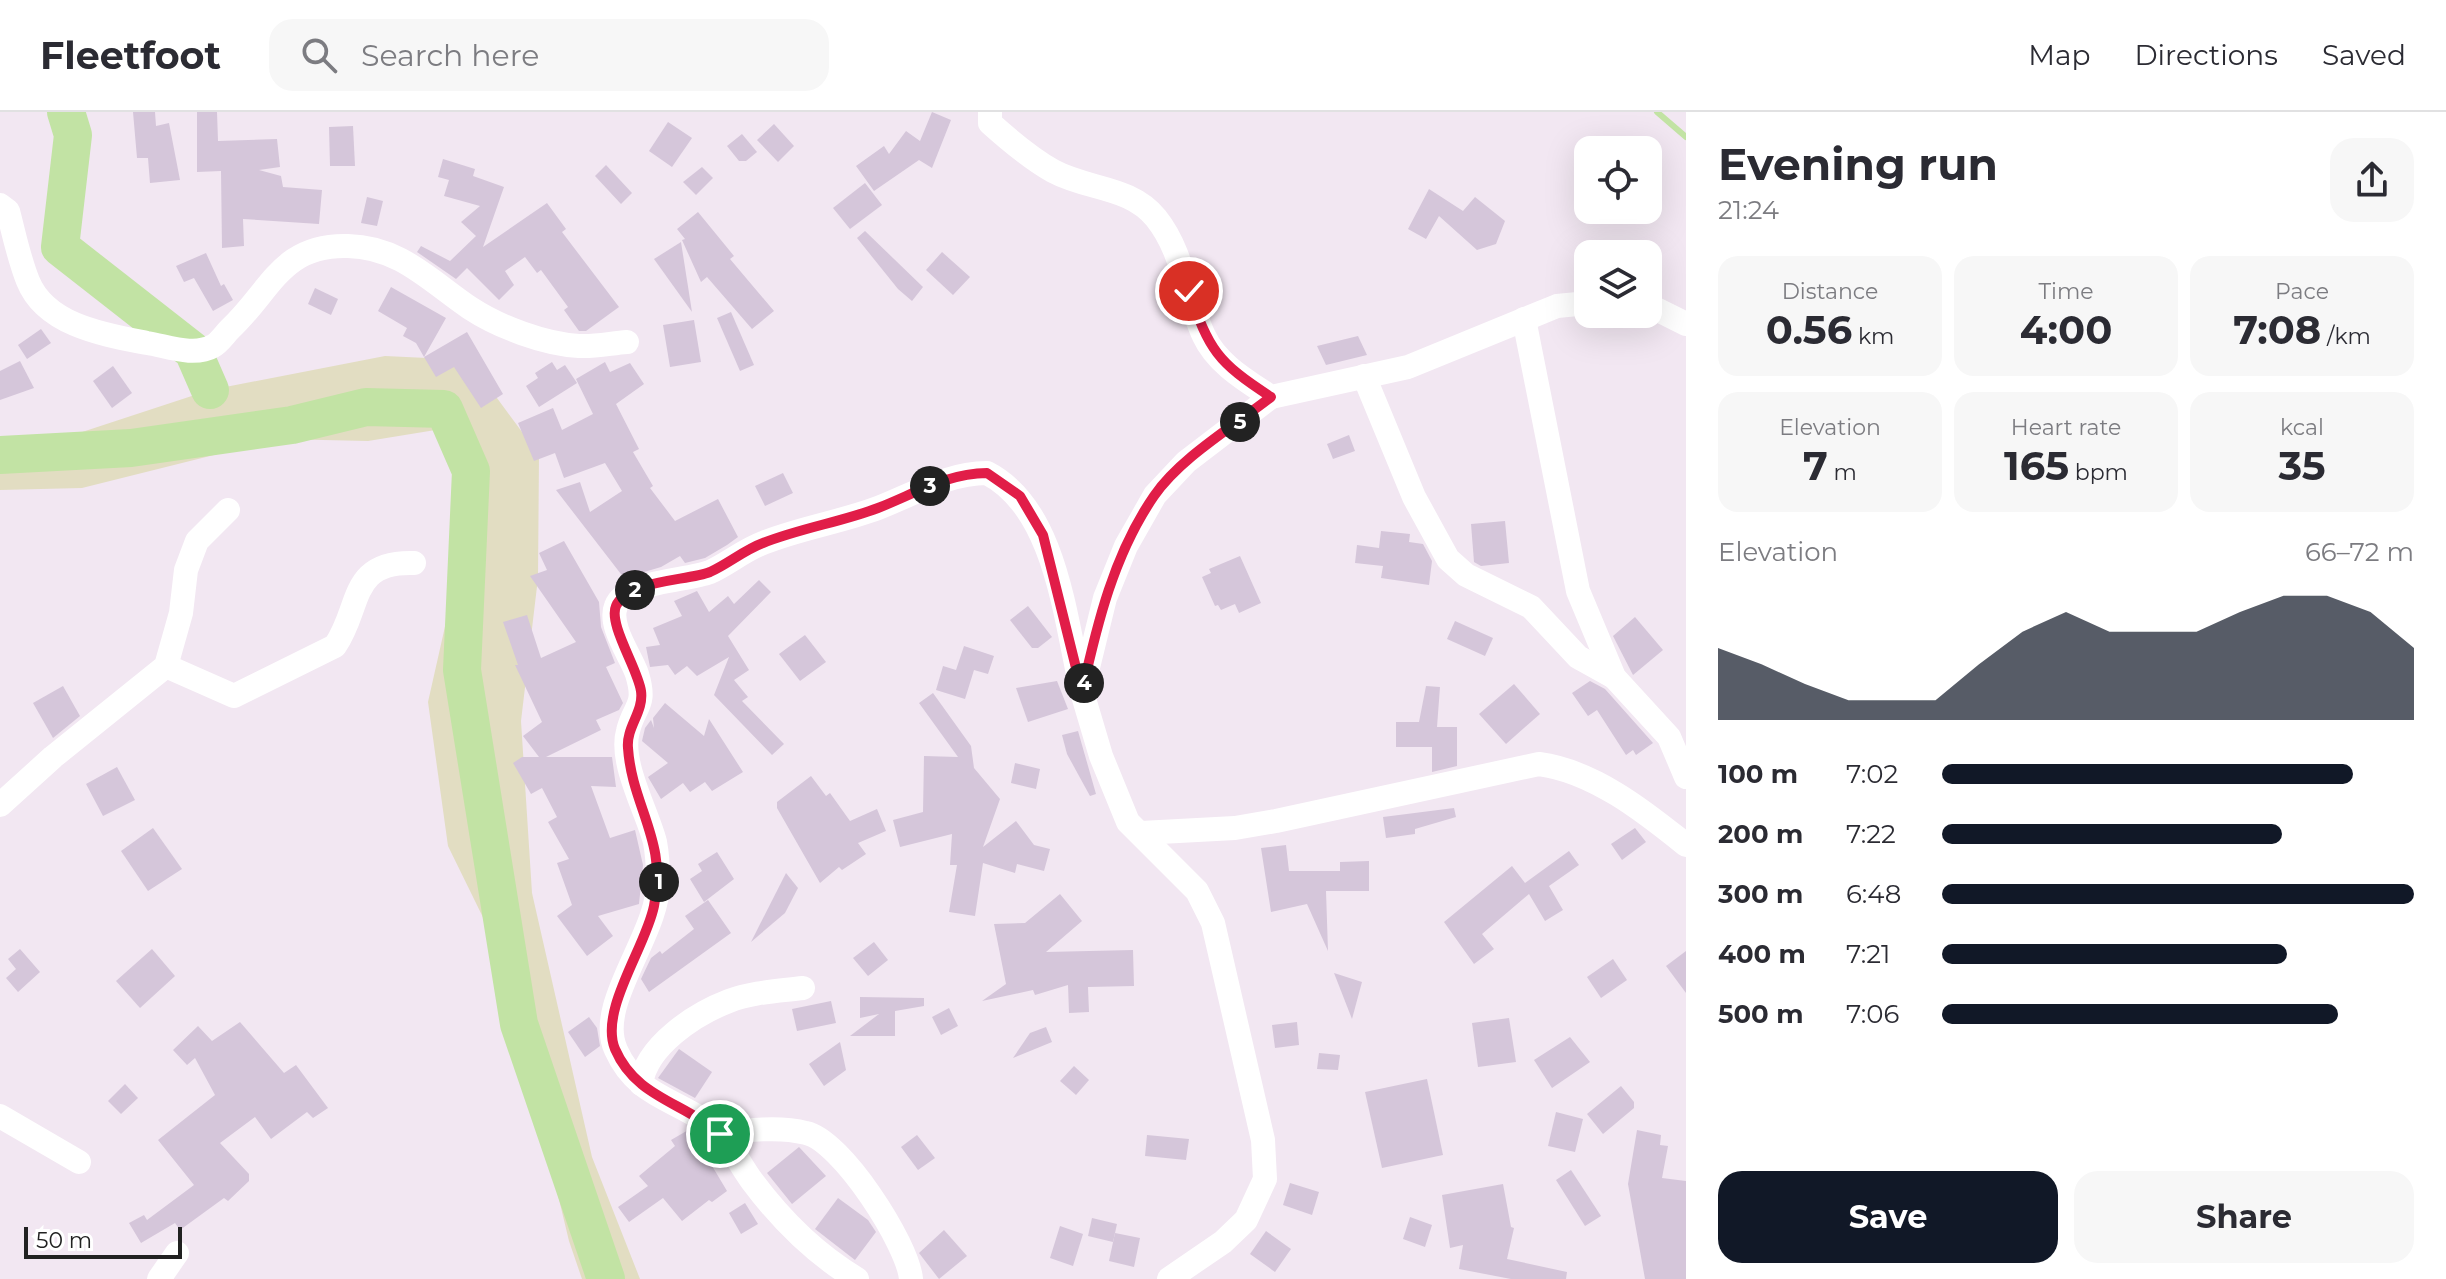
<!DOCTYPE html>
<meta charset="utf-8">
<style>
:root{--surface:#fff;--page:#f7f7f7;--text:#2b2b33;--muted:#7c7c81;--line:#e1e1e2;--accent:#111827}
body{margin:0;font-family:Montserrat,sans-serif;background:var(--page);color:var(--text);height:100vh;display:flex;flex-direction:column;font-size:30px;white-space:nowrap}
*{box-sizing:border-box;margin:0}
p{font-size:26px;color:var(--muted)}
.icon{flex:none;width:44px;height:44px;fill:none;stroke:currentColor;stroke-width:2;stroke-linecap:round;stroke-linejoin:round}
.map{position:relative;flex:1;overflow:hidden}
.sheet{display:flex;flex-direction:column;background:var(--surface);width:760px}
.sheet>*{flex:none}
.fabs{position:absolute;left:1574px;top:24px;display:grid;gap:16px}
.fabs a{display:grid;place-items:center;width:88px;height:88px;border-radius:16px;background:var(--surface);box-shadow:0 8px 32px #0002;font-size:40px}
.scale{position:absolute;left:24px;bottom:20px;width:158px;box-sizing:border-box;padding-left:8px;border:4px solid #212121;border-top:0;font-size:22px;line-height:28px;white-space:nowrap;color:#212121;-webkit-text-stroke:6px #fff;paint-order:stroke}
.pin{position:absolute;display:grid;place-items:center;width:68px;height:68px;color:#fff;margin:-34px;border:4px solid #fff;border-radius:50%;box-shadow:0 2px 8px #0007}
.km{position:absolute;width:40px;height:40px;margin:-20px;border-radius:50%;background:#222;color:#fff;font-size:22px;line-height:40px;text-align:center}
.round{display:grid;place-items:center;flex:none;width:84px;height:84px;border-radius:24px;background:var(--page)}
.summary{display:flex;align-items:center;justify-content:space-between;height:136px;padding:0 32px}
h1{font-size:44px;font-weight:700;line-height:60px}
.metrics{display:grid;grid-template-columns:repeat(3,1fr);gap:12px;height:136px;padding:8px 32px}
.metrics div{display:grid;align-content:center;border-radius:20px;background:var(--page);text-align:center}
.metrics b{font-size:40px;font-weight:700}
.metrics small{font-size:22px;font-weight:400}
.metrics p{font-size:22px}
.chart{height:224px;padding:16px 32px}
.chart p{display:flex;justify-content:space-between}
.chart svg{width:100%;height:144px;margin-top:8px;fill:var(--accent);opacity:.7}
.action{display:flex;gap:16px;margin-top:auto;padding:16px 32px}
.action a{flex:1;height:92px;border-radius:24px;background:var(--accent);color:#fff;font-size:32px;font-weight:700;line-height:92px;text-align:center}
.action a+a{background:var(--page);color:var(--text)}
ul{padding:0 32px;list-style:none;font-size:26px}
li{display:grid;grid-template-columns:128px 96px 1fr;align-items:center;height:60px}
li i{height:20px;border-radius:10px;background:var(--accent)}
header{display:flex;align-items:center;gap:48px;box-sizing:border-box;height:112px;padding:0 40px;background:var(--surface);border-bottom:2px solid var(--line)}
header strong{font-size:38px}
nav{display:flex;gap:44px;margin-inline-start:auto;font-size:28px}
.search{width:560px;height:72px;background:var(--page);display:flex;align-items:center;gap:20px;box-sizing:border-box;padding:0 28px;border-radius:24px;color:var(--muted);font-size:30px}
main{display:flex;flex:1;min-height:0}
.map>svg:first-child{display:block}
.wetland{fill:#e2ddc2}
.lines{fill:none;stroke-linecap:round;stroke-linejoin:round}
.stream{stroke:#c2e3a4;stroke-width:6}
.river{stroke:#c2e3a4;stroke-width:38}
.building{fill:#d5c6da}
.street{stroke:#fff;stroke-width:24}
.route-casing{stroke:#fff;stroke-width:16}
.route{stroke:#e11d48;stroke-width:10}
</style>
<header>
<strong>Fleetfoot</strong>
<div class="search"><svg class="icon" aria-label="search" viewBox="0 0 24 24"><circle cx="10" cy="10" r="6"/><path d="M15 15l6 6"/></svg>Search here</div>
<nav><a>Map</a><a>Directions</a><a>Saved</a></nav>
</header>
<main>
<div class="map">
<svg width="1686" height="1167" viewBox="0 0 1686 1167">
<rect width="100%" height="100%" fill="#f2e7f2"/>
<polygon class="wetland" points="385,244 469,248 539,343 538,466 521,609 532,781 592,1045 640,1167 582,1167 569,1129 499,838 448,734 428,590 462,439 470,381 460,314 368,329 278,327 82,376 0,378 0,347 210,278"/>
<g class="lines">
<polyline class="stream" points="1657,0 1686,25"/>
<g class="river">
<polyline points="66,0 73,23 60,135 193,239 210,278"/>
<polyline points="0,343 131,336 292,313 366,295 444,297 471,359 462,558 519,912 606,1167"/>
</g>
</g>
<g class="building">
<polygon points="133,0 155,0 156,14 169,11 180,68 150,71 148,46 137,46"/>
<polygon points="197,0 217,0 218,29 277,27 280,55 259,58 281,64 283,75 322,78 319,112 243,107 244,134 222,136 221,59 197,60"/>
<polygon points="932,0 951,8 932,56 919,48 874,79 856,54 884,34 889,42 906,19 920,29"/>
<polygon points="668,10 692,26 672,55 649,39"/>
<polygon points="774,12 794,34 778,50 757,28"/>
<polygon points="353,14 355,54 330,54 329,15"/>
<polygon points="742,22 757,40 746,49 739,49 727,34"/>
<polygon points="443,47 475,57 473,64 504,75 483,135 547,91 566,117 562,120 619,195 586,219 579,219 564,198 568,195 541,158 537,161 525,145 505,159 514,173 499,188 467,156 456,167 417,140 421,134 450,149 476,124 461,110 480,94 444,84 449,68 438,65"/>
<polygon points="606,53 632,81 621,92 595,64"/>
<polygon points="702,55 713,66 696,83 683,70"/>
<polygon points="865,71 882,93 850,117 833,96"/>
<polygon points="1429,77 1463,99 1475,85 1505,109 1496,132 1477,138 1439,104 1426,127 1408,117"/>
<polygon points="367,85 383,89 377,114 361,111"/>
<polygon points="698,100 734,144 730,147 774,199 752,217 707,165 701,170 682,128 685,127 677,117"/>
<polygon points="865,119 923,175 912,189 898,177 857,126"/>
<polygon points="681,130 692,200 654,147"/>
<polygon points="942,140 970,165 953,183 926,158"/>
<polygon points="206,141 221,174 224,172 233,188 213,199 194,166 184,170 176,154"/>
<polygon points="391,175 446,206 424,245 416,231 403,224 407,216 378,199"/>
<polygon points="315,176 338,187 331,203 308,192"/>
<polygon points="731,200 754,253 740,259 717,206"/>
<polygon points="694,208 701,250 670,255 663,213"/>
<polygon points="41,217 51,231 27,247 18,233"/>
<polygon points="467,220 503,282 481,296 454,255 436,265 424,245"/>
<polygon points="1358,224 1367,243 1326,253 1317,234"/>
<polygon points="20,249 34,276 0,288 0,259"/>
<polygon points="552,250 557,258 565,253 577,271 539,295 526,274 538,266 535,261"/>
<polygon points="605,250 610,260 630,251 644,272 616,292 639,337 633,340 653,374 650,376 675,409 718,387 738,425 727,433 705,446 685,451 680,444 661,455 624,466 556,378 580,370 590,400 622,379 605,351 564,366 555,341 534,349 518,311 553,296 562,318 593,302 576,267"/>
<polygon points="113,254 132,281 112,296 93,269"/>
<polygon points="1349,323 1355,339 1333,347 1327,332"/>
<polygon points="783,361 793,381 765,394 755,374"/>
<polygon points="1505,409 1509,451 1481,454 1474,450 1471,412"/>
<polygon points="1381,419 1410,422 1409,430 1423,432 1432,449 1429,473 1381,466 1383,454 1355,451 1357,433 1379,436"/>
<polygon points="564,429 599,490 601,515 615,551 606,555 623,591 619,598 596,608 601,618 546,645 612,645 616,675 591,674 610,726 635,718 643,753 639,792 598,804 613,824 587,844 557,804 572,793 557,751 569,747 548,710 557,705 542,676 531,682 513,651 522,645 539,645 523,624 542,610 515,553 518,553 503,510 527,503 541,546 576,530 530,464 547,458 539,441"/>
<polygon points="1240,444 1261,491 1239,501 1235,492 1221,498 1218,493 1215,494 1202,465 1211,461 1209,457"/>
<polygon points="759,468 771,480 728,524 749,558 734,568 748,585 742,589 784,632 772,643 714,583 729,545 697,564 687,554 675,563 668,553 650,555 646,535 660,533 653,516 682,504 674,489 697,479 709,500 728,484 734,492"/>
<polygon points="1028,494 1052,525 1038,536 1032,536 1010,508"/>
<polygon points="1635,505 1663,538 1633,563 1613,524"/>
<polygon points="1455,509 1493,526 1485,544 1447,527"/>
<polygon points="805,523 826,550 800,569 779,542"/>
<polygon points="964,534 994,544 988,562 974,558 965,587 936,578 943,554 956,558"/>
<polygon points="1057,569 1068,597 1028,610 1016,576"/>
<polygon points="1590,569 1605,577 1653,631 1636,643 1633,638 1626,643 1597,598 1588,604 1572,581"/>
<polygon points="1514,572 1540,602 1506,632 1479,602"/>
<polygon points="63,574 80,604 53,626 33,591"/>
<polygon points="1426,574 1440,575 1437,615 1457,615 1457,654 1432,660 1432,635 1396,635 1396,610 1419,610"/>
<polygon points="933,581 971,634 974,656 1000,687 983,735 1016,709 1034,733 1050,737 1044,759 1017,752 1015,761 983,751 975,804 949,800 957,753 950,753 952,722 900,735 893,708 923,700 924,644 958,645 919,591"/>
<polygon points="665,591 704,624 709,607 743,660 712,679 705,670 690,680 683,671 661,687 648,665 668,651 642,629 645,616 651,608 654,616 653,606"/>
<polygon points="1078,619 1096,682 1090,684 1067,642 1062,623"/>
<polygon points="1015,651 1040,657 1036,677 1011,671"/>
<polygon points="117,655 135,688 103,704 86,672"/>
<polygon points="811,664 826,684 830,681 850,709 877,697 886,719 858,731 866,742 842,758 839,755 820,771 777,696 777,690"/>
<polygon points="1454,696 1456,705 1415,717 1415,722 1386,726 1383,705"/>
<polygon points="153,716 182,757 148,779 121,739"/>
<polygon points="1635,716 1646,730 1622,748 1611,732"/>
<polygon points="1286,733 1289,759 1340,759 1340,750 1369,749 1369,779 1326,779 1328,839 1307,792 1271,800 1261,736"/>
<polygon points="1569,739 1579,753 1549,774 1563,798 1545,809 1529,782 1482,822 1494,837 1474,852 1444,810 1512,754 1525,771"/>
<polygon points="717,740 734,767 704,790 690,767 702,759 698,752"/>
<polygon points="786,761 798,776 785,801 751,830"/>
<polygon points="1060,782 1082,809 1046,840 1133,838 1134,874 1088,875 1089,900 1069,901 1068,873 1035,883 1033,878 982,889 1006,872 994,812 1025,811"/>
<polygon points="708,788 731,821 649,880 641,867 651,846 660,839 662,842 694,817 685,804"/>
<polygon points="874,830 888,848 868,864 853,846"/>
<polygon points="20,837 40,860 18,880 6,866 16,857 8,847"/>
<polygon points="152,837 175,864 140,896 116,869"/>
<polygon points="1686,839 1686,881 1666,854"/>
<polygon points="1613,847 1627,868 1601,886 1587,865"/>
<polygon points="1334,861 1362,870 1352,907"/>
<polygon points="860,885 924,886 924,894 895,899 895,924 850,924 879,902 860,906"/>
<polygon points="831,889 836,911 797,919 792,897"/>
<polygon points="949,896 958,914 941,923 932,905"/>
<polygon points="589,905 597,916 600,934 585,945 568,920"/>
<polygon points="1509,906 1516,950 1478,955 1472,911"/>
<polygon points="240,910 284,961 296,953 328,996 313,1006 307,1000 271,1027 255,1005 220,1031 249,1062 249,1069 228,1089 224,1086 180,1118 175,1111 141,1131 129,1111 144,1103 147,1108 194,1073 158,1028 215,983 195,946 187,953 173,938 198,914 212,929"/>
<polygon points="1297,910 1299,933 1275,936 1272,913"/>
<polygon points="1046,915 1052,930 1013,946 1030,921"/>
<polygon points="1570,925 1590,950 1552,976 1534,948"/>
<polygon points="840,930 846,958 824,974 809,952"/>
<polygon points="679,937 712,960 695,986 658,966"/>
<polygon points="1319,941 1340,943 1338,958 1317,957"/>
<polygon points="1074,954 1089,968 1076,983 1060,969"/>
<polygon points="1427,967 1443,1043 1382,1056 1365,980"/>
<polygon points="125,972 138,986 121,1002 108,989"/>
<polygon points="1621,974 1634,990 1634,996 1603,1022 1587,1002"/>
<polygon points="1556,1000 1583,1007 1575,1040 1548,1034"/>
<polygon points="690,1017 727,1079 712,1090 709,1088 682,1109 663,1086 629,1110 618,1095 648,1074 639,1064 675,1034 671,1028"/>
<polygon points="1637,1018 1661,1023 1660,1033 1668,1034 1662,1066 1686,1069 1686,1167 1645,1167 1628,1072"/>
<polygon points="917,1023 935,1046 918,1058 901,1035"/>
<polygon points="1147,1023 1189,1027 1186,1048 1145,1044"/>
<polygon points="799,1035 826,1064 792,1092 767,1061"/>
<polygon points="1571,1058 1601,1104 1585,1114 1556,1068"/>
<polygon points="1290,1071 1319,1080 1312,1103 1283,1093"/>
<polygon points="1503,1072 1511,1115 1514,1116 1507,1147 1567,1160 1566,1167 1511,1167 1459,1157 1463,1133 1450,1136 1442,1083"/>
<polygon points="838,1086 868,1108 876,1120 855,1148 815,1117"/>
<polygon points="745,1091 758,1112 741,1122 729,1101"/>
<polygon points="1410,1105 1432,1113 1425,1135 1403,1127"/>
<polygon points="1092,1106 1117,1112 1113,1130 1088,1124"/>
<polygon points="1060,1114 1083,1122 1073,1154 1050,1146"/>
<polygon points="944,1118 967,1144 939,1167 919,1141"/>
<polygon points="1266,1119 1291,1137 1275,1160 1250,1142"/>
<polygon points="1115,1121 1140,1126 1134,1155 1109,1149"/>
</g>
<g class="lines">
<g class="street">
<path d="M990 0V11C1010 29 1030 46 1053 59 1088 78 1130 74 1156 106 1184 141 1186 186 1204 224 1217 252 1247 269 1271 285L1408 255 1557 194 1588 191"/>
<path d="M0 93 8 99C14 122 19 147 28 169 46 214 106 223 147 231 167 234 194 245 213 234 219 231 225 222 230 217 271 179 281 132 348 134 400 135 430 169 470 196 499 215 544 232 579 234 595 235 612 231 627 230"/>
<polyline points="1648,193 1686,212"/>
<polyline points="1524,207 1578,479 1614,565 1669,625 1686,665"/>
<polyline points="1364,264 1414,385 1448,447 1466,463 1531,495 1578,545 1614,565"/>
<path d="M166 554 234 584 335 534C362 495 348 449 414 451"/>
<polyline points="0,693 53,645 166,554 181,501 186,458 197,429 228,398"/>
<path d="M1141 721 1235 716 1276 709 1539 652C1593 659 1644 699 1686 733"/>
<path d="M641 972C646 934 695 902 729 889 752 880 779 879 803 876"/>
<polyline points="0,1004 79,1050"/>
<path d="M720 1022C747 1018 779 1014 806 1021 841 1028 908 1132 911 1167"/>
<polyline points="159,1167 177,1141"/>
<path d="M857 1167C815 1142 781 1108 752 1069 738 1050 728 1026 708 1011 672 986 636 983 616 938 594 891 662 819 658 766 658 754 657 741 655 730 647 699 619 650 628 619 634 593 647 595 637 562 631 544 608 514 616 494 625 469 687 469 710 460 728 452 744 438 763 431 800 416 841 410 878 396 914 382 948 361 987 361 1057 397 1065 509 1082 580"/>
<polyline points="1169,1167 1223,1130 1246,1108 1265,1067 1263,1028 1213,811 1197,779 1128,710 1101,644 1082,580 1105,486 1126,434 1155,383 1186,350 1271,285"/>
</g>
</g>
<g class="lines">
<defs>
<path id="route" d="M720 1022C684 990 636 986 615 937 599 898 646 835 654 794 668 729 632 695 628 636 626 615 644 600 641 579 638 557 608 512 616 494 627 468 687 469 710 460 728 452 744 438 763 431 801 416 841 410 878 396 914 382 948 361 987 361L1020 384 1043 423 1082 580C1097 512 1114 442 1154 384 1180 346 1234 314 1271 285 1217 250 1209 238 1189 179"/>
</defs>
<use href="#route" class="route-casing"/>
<use href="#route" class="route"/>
</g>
</svg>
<div class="fabs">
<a><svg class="icon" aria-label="locate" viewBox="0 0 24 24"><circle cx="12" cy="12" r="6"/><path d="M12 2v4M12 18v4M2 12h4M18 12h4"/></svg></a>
<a><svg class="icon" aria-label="layers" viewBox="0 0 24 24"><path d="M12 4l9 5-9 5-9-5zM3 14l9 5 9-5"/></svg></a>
</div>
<div class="scale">50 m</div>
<div class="pin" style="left:720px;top:1022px;background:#1e9e55"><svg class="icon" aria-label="arrive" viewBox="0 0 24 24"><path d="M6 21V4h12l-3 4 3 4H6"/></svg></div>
<div class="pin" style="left:1189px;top:179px;background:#d93025"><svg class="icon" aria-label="check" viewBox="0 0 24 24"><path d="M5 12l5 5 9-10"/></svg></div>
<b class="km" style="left:659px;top:770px">1</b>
<b class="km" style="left:635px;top:478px">2</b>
<b class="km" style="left:930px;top:374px">3</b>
<b class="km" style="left:1084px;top:571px">4</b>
<b class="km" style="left:1240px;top:310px">5</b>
</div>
<section class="sheet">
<div class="summary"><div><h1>Evening run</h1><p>21:24</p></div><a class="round"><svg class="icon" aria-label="share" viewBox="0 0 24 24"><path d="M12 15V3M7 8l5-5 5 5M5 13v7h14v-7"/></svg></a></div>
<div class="metrics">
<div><p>Distance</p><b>0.56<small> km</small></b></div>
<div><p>Time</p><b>4:00</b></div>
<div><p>Pace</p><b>7:08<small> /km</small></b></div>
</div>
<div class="metrics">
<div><p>Elevation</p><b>7<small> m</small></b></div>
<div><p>Heart rate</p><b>165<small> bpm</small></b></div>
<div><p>kcal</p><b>35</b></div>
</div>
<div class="chart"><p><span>Elevation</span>66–72 m</p>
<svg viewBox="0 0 160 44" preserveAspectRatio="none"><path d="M0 44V22L10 27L20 33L30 38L40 38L50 38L60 27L70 17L80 11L90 17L100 17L110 17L120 11L130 6L140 6L150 11L160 22V44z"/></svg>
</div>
<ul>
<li><b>100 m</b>7:02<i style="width:87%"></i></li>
<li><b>200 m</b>7:22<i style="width:72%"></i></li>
<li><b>300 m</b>6:48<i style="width:100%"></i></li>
<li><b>400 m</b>7:21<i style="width:73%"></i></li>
<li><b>500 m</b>7:06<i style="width:84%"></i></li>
</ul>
<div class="action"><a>Save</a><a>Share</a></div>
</section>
</main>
